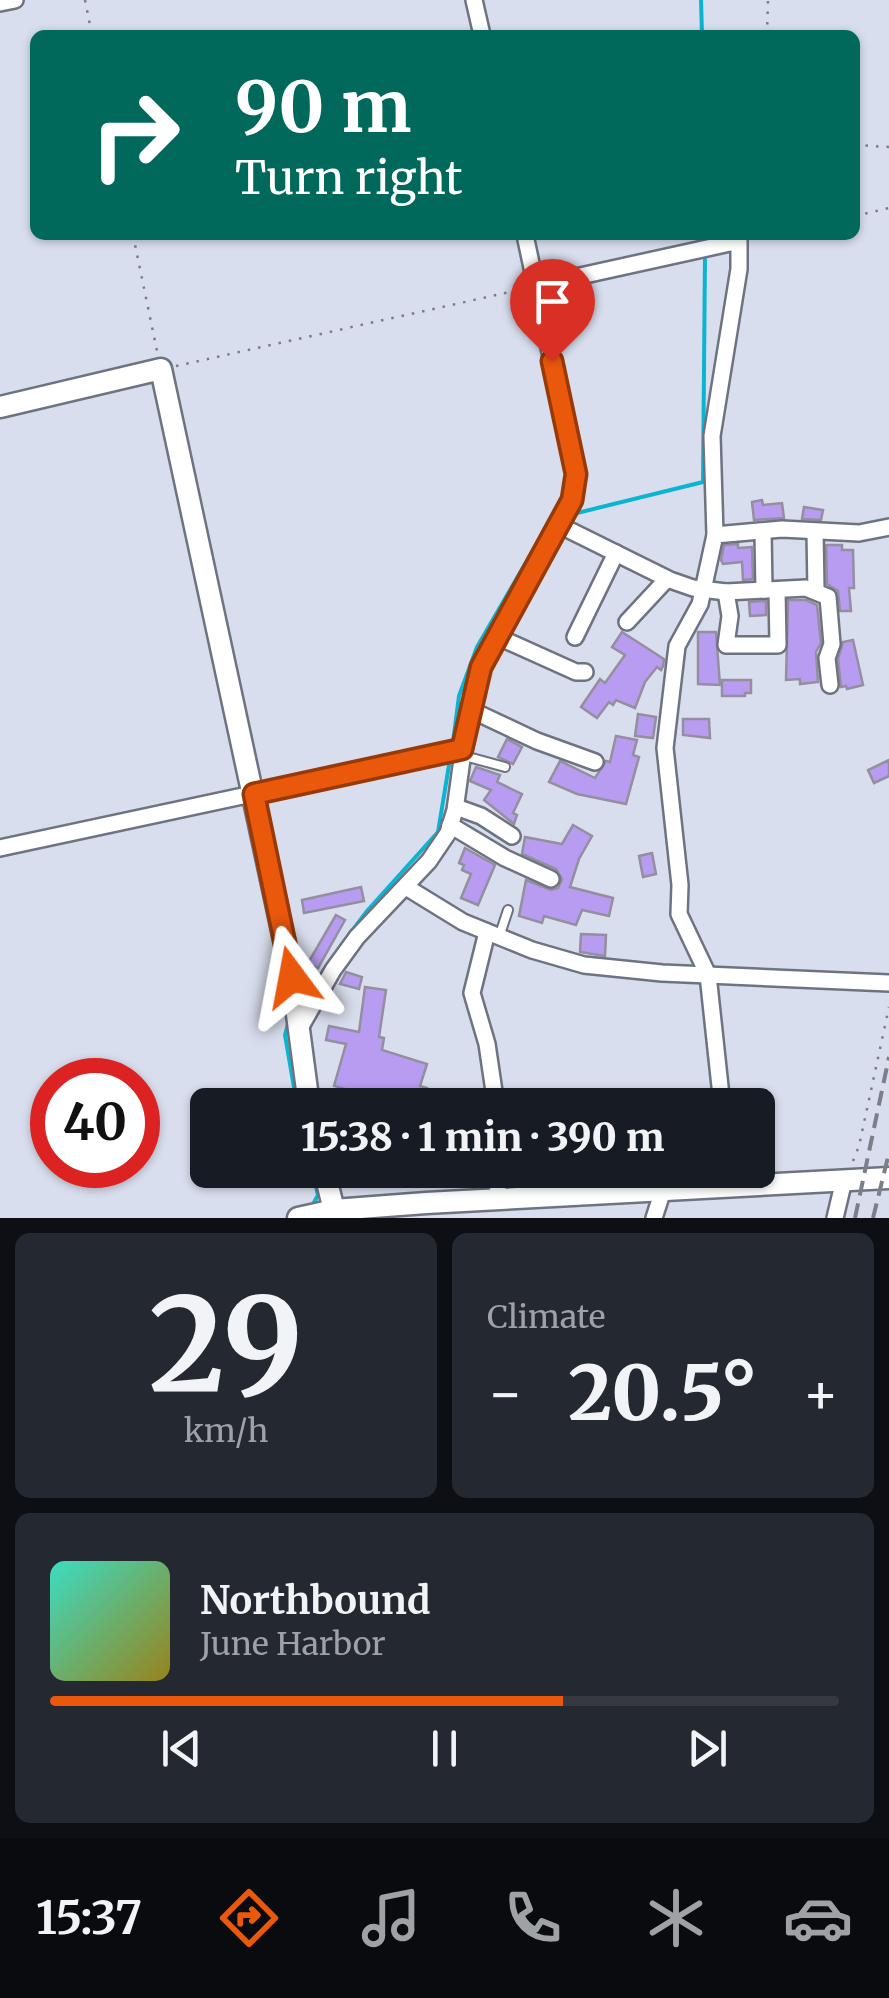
<!DOCTYPE html>
<html lang="en">
<head>
<meta charset="utf-8">
<style>
  body { margin:0; font-family:Merriweather,serif; background:#242831; color:#f1f3f6; height:100vh; display:flex; flex-direction:column; font-size:38px; white-space:nowrap }
  * { box-sizing:border-box; margin:0 }
  p { font-size:32px; color:#9ea1a6 }
  .icon { flex:none; width:55px; height:55px; fill:none; stroke:currentColor; stroke-width:2; stroke-linecap:round; stroke-linejoin:round }
  .map { position:relative; height:1218px; overflow:hidden }
  .panel { display:flex; flex-direction:column; gap:15px; padding:15px; background:#0d0f14; flex:1 }
  .panel>* { flex:none }
  .banner { position:absolute; left:30px; top:30px; width:830px; height:210px; border-radius:15px; box-shadow:0 2px 8px #0004; background:#00695c; color:#fff; overflow:hidden }
  .speed { position:absolute; left:30px; top:1058px; display:flex; gap:20px; font-size:50px; font-weight:700; text-align:center }
  .speed>* { display:grid; place-content:center; width:130px; height:130px; border-radius:50%; background:#171b24; box-shadow:0 2px 8px #0004; line-height:1 }
  .speed .limit { border:15px solid #d22; background:#fff; color:#111 }
  .pin { position:absolute; display:grid; place-items:center; width:85px; height:85px; color:#fff; margin:-102px -42px; border-radius:50% 50% 50% 0; rotate:-45deg; box-shadow:0 0 10px #0007 }
  .pin .icon { rotate:45deg }
  .me { position:absolute; width:110px; margin:-55px; rotate:347deg; stroke-linejoin:round; filter:drop-shadow(0 0 8px #0008) }
  .turn { display:flex; align-items:center; gap:35px; height:210px; padding:0 40px; font-size:45px }
  .turn .icon { width:130px; height:130px; stroke-width:2.5 }
  .turn b { display:block; font-size:70px; line-height:85px }
  .big { font-size:75px; font-weight:800; line-height:1.1 }
  .panel .card { flex:1; display:flex; flex-direction:column; justify-content:center; gap:15px; min-width:0; padding:0 35px; border-radius:15px; background:#242831 }
  .panel .dial { align-items:center; gap:0 }
  .dial b { font-size:130px; line-height:1 }
  .song { display:flex; align-items:center; gap:30px }
  .cover { width:120px; height:120px; border-radius:15px; background:linear-gradient(135deg,hsl(170 70% 55%),hsl(50 70% 35%)) }
  .played { height:10px; border-radius:5px; background:linear-gradient(90deg,#ea580c 65%,#363941 65%) }
  .keys { display:flex; justify-content:space-around; direction:ltr }
  .heat { display:flex; justify-content:space-between; align-items:center; font-size:55px; direction:ltr }
  .panel .tiles { flex:1; display:grid; gap:15px; grid-template-columns:1fr 1fr }
  .card:last-child { grid-column:span 2 }
  .trip { position:absolute; left:190px; top:1088px; width:585px; height:100px; border-radius:15px; background:#171b24; box-shadow:0 2px 8px #0004; font-weight:800; line-height:100px; text-align:center }
  .dock { display:flex; height:160px; justify-content:space-around; align-items:center; background:#090b0e; color:#9ea1a6 }
  .dock .icon { width:70px; height:70px }
  .dock .on { color:#ea580c }
  .dock b { font-size:45px; color:#f1f3f6 }
  .map>svg:first-child { display:block }
  .lines { fill:none; stroke-linecap:round; stroke-linejoin:round }
  .stream { stroke:#0bb4d0; stroke-width:4 }
  .building { fill:#b79cf2; stroke:#938f9e; stroke-width:2.5 }
  .service-casing { stroke:#6e7381; stroke-width:12 }
  .minor-casing { stroke:#6e7381; stroke-width:20 }
  .tertiary-casing { stroke:#6e7381; stroke-width:25 }
  .path { stroke:#7a7d87; stroke-width:2.5; stroke-dasharray:2.5 8; stroke-linecap:butt }
  .service { stroke:#fff; stroke-width:8 }
  .minor { stroke:#fff; stroke-width:15 }
  .tertiary { stroke:#fff; stroke-width:20 }
  .rail { stroke:#7c7f8a; stroke-width:4; stroke-dasharray:15 8; stroke-linecap:butt }
  .route-casing { stroke:#983908; stroke-width:25 }
  .route { stroke:#ea580c; stroke-width:18 }
</style>
</head>
<body>
<div class="map">
<svg width="889" height="1218" viewBox="0 0 889 1218">
  <rect width="100%" height="100%" fill="#d9deee"/>
  <g class="lines">
    <g class="stream">
      <path d="M701,0L702,35"/>
      <path d="M569,515L703,482L705,255"/>
      <path d="M453,742L459,696L477,647L550,521L555,519"/>
      <path d="M349,935L367,911L438,832L450,759"/>
      <path d="M310,991L326,967"/>
      <path d="M289,1020L285,1035L297,1105"/>
      <path d="M311,1208L318,1195L312,1170"/>
    </g>
  </g>
  <g class="building">
    <path d="M762,500L763,505L782,503L784,518L754,520L752,502Z"/>
    <path d="M804,507L823,510L821,520L802,519Z"/>
    <path d="M738,544V548L752,547L753,579L743,580L742,562L723,564L721,560L724,545Z"/>
    <path d="M826,545H842V550H853L854,588H849L851,611H840L838,591L827,584Z"/>
    <path d="M788,600H806L817,605L821,643L816,652L818,682L800,684V679L786,680Z"/>
    <path d="M766,601V615L750,616L749,602Z"/>
    <path d="M622,632L664,659L663,666L661,670L657,667L645,682L635,708L616,700L613,705L609,702L597,718L581,707L600,679L605,683L625,655L612,647Z"/>
    <path d="M698,632H716L720,685L698,684Z"/>
    <path d="M853,640L863,685L847,689L846,686L841,687L838,659L843,642Z"/>
    <path d="M722,680H751V693H745V696H722Z"/>
    <path d="M638,714L656,717L653,738L635,736Z"/>
    <path d="M683,719H709L710,738L683,735Z"/>
    <path d="M616,736L637,740L633,755L639,757L626,804L577,794L549,782L560,761L595,778L606,761L610,762Z"/>
    <path d="M507,739L522,747L513,764L498,757Z"/>
    <path d="M889,760V776L874,783L868,770Z"/>
    <path d="M476,767L500,775L497,782L522,794L513,813L517,815L514,824L484,800L491,790L470,781Z"/>
    <path d="M573,825L592,836L579,859L570,887L613,898L609,916L582,910L576,925L544,916L542,923L519,916L526,880L551,890L558,888L562,879L556,869L522,854L525,837L562,844Z"/>
    <path d="M465,848L495,865L478,905L461,898L471,874L462,870L464,865L459,863Z"/>
    <path d="M652,853L656,874L643,877L639,856Z"/>
    <path d="M361,887L364,901L304,913L302,900Z"/>
    <path d="M336,915L345,920L318,968L308,963Z"/>
    <path d="M581,934L606,935L605,956L580,952Z"/>
    <path d="M346,972L362,977L359,989L340,984Z"/>
    <path d="M365,987L386,990L379,1037L384,1038L382,1050L427,1064L420,1086L427,1088L423,1101L387,1091L383,1105H359L362,1097L355,1095L356,1092L334,1086L346,1044L326,1040L329,1026L359,1032Z"/>
  </g>
  <g class="lines">
    <defs>
      <g id="service">
        <path d="M461,755L505,767"/>
        <path d="M499,937L508,910"/>
      </g>
      <g id="minor">
        <path d="M474,0L482,35"/>
        <path d="M0,3L15,0"/>
        <path d="M535,286L739,241V269L712,436L715,535"/>
        <path d="M559,525L670,580L693,588L726,592L806,588L828,597L832,644L827,658L830,685"/>
        <path d="M763,532L764,590"/>
        <path d="M815,532L816,590"/>
        <path d="M726,592L730,616L726,645H778L777,591"/>
        <path d="M627,622L667,579"/>
        <path d="M496,636L576,672H585"/>
        <path d="M575,637L616,553"/>
        <path d="M469,709L537,741L595,762"/>
        <path d="M456,807L481,816L512,836"/>
        <path d="M450,825L505,858L551,879"/>
        <path d="M0,848L462,749"/>
        <path d="M406,887L463,922L532,950L584,965L662,973L889,983"/>
        <path d="M487,932L472,993L487,1044L496,1105"/>
        <path d="M300,1028L333,970L357,937L429,861L448,833L455,810L469,709L481,667L572,500L576,474L525,235"/>
        <path d="M722,1105L708,975L679,914L680,885L665,748L677,646L700,604L715,535L782,529L859,533L889,527"/>
        <path d="M497,1170L498,1198"/>
        <path d="M654,1218L664,1187"/>
        <path d="M835,1218L844,1180"/>
      </g>
      <g id="tertiary">
        <path d="M0,407L161,369L292,977L309,1105"/>
        <path d="M324,1170L334,1210"/>
        <path d="M298,1218L334,1210L426,1203L889,1178"/>
      </g>
    </defs>
    <use href="#service" class="service-casing"/>
    <use href="#minor" class="minor-casing"/>
    <use href="#tertiary" class="tertiary-casing"/>
    <g class="path">
      <path d="M85,0L92,35"/>
      <path d="M767,35L768,0"/>
      <path d="M855,145L889,147"/>
      <path d="M855,216L889,208"/>
      <path d="M133,235L157,351"/>
      <path d="M753,238L768,235"/>
      <path d="M176,366L519,290"/>
      <path d="M853,1161L859,1146L889,1007"/>
    </g>
    <use href="#service" class="service"/>
    <use href="#minor" class="minor"/>
    <use href="#tertiary" class="tertiary"/>
    <g class="rail">
      <path d="M855,1218L889,1057"/>
      <path d="M873,1218L889,1153"/>
    </g>
  </g>
  <g class="lines">
    <defs>
      <path id="route" d="M292,977L254,794L462,749L481,667L572,500L576,474L552,361"/>
    </defs>
    <use href="#route" class="route-casing"/>
    <use href="#route" class="route"/>
  </g>
</svg>
<div class="speed"><div class="limit">40</div></div>
<div class="pin" style="left:552px;top:361px;background:#d93025"><svg class="icon" aria-label="arrive" viewBox="0 0 24 24"><path d="M6 21V4h12l-3 4 3 4H6"/></svg></div>
<svg class="me" style="left:292px;top:977px" viewBox="-20 -20 40 40"><path d="M0-17L14 15 0 8-14 15z" fill="#ea580c" stroke="#fff" stroke-width="4"/></svg>
<div class="trip">15:38 · 1 min · 390 m</div>
<div class="banner">
<div class="turn"><svg class="icon" aria-label="right" viewBox="0 0 24 24"><path d="M7 20v-9h11M14 6l5 5-5 5"/></svg><div><b>90 m</b>Turn right</div></div>
</div>
</div>
<section class="panel">
<div class="tiles">
<div class="card dial"><b>29</b><p>km/h</p></div>
<div class="card"><p>Climate</p>
<div class="heat"><a>−</a><b class="big">20.5°</b><a>+</a></div>
</div>
<div class="card">
<div class="song"><i class="cover"></i><div><b>Northbound</b><p>June Harbor</p></div></div>
<div class="played"></div>
<div class="keys"><svg class="icon" aria-label="previous" viewBox="0 0 24 24"><path d="M18 5L8 12l10 7zM5 5v14"/></svg><svg class="icon" aria-label="pause" viewBox="0 0 24 24"><path d="M8 5v14M16 5v14"/></svg><svg class="icon" aria-label="next" viewBox="0 0 24 24"><path d="M6 5l10 7-10 7zM19 5v14"/></svg></div>
</div>
</div>
</section>
<nav class="dock">
<b>15:37</b>
<svg class="icon on" aria-label="directions" viewBox="0 0 24 24"><path d="M12 3l9 9-9 9-9-9zM9 14v-3h6M13 9l2 2-2 2"/></svg>
<svg class="icon" aria-label="music" viewBox="0 0 24 24"><path d="M9 18V5l10-2v13"/><circle cx="6" cy="18" r="3"/><circle cx="16" cy="16" r="3"/></svg>
<svg class="icon" aria-label="phone" viewBox="0 0 24 24"><path d="M5 4h4l2 5-3 2q2 4 5 5l2-3 5 2v4C11 20 4 13 5 4z"/></svg>
<svg class="icon" aria-label="climate" viewBox="0 0 24 24"><path d="M12 3v18M4 7l16 10M4 17L20 7"/></svg>
<svg class="icon" aria-label="car" viewBox="0 0 24 24"><path d="M5 17H2v-5l4-1 3-4h7l3 4 3 1v5h-3M9 17h6M6 11h13"/><circle cx="7" cy="17" r="2"/><circle cx="17" cy="17" r="2"/></svg>
</nav>
</body>
</html>
